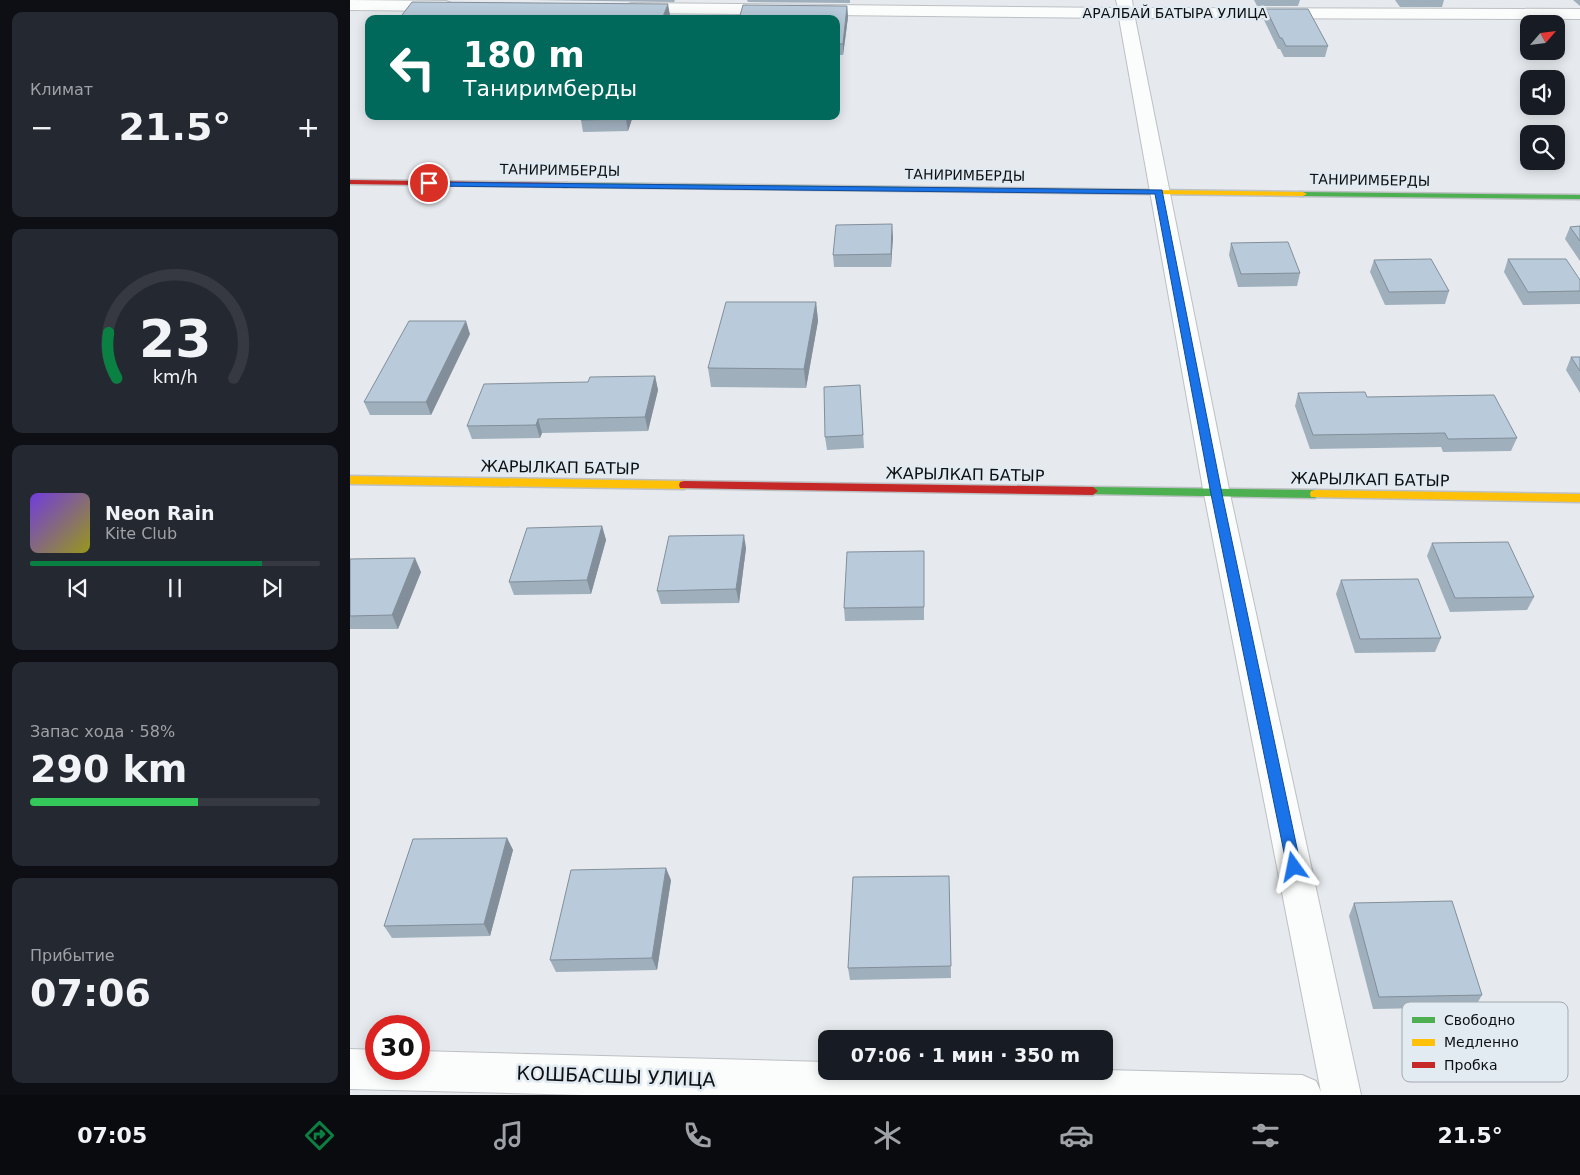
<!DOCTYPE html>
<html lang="ru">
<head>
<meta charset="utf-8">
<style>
  body { margin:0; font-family:"DejaVu Sans",sans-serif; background:#242831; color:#f1f3f6; height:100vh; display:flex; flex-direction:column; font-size:19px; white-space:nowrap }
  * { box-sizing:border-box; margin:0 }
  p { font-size:16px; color:#9ea1a6 }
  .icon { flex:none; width:28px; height:28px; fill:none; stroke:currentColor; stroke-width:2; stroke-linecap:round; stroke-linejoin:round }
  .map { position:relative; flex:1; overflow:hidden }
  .sheet { display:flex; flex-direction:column; gap:12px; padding:12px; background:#0d0f14; width:350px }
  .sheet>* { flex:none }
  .hud { position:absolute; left:15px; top:15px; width:475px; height:105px; border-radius:10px; box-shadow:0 2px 12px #0003; background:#00695c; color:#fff; overflow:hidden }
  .needle { width:32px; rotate:62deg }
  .tools { position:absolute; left:1170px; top:15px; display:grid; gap:10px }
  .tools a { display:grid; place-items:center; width:45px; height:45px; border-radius:10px; background:#171b24; box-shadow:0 2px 12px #0003; font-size:25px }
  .speed { position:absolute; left:15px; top:1015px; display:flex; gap:10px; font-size:25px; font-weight:700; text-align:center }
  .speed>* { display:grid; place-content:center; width:65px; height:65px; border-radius:50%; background:#171b24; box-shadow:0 2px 12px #0003; line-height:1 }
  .speed .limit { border:8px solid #d22; background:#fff; color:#111 }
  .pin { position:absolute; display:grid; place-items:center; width:42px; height:42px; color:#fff; margin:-21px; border:2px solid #fff; border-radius:50%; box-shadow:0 1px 5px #0007 }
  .me { position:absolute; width:55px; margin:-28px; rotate:348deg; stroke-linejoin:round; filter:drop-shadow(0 0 4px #0008) }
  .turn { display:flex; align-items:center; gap:18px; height:105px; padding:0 15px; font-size:22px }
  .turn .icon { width:65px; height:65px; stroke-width:2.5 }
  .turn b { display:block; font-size:35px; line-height:42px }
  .big { font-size:38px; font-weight:800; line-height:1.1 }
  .sheet .card { flex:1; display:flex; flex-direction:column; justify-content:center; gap:8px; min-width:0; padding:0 18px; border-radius:10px; background:#242831 }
  .sheet .dial { align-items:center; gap:0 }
  .dial svg { height:130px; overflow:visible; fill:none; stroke:#363941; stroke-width:7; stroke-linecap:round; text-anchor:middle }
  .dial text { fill:#f1f3f6; stroke:none }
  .song { display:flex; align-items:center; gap:15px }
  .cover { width:60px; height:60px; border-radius:8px; background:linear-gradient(135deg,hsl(260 70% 55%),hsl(60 70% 35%)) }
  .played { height:5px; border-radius:2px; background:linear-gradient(90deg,#0b8043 80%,#363941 80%) }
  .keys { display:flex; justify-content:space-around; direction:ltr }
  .heat { display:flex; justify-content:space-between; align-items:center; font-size:28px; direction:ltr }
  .charge { height:8px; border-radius:4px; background:linear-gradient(90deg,#34c759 58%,#363941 0) }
  .trip { position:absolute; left:468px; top:1030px; width:295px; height:50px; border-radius:10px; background:#171b24; box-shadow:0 2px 12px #0003; font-weight:800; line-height:50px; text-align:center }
  .tabs { display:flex; height:80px; justify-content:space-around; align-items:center; background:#090b0e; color:#9ea1a6 }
  .tabs .icon { width:35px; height:35px }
  .tabs .selected { color:#0b8043 }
  .tabs b { font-size:22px; color:#f1f3f6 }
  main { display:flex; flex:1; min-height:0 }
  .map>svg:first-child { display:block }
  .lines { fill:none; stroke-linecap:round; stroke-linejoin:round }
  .street-casing { stroke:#bdc0c3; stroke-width:2 }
  .fast-casing { stroke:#bdc0c3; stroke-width:3 }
  .slow-casing { stroke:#bdc0c3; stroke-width:3 }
  .jam-casing { stroke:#bdc0c3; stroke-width:3 }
  .street { fill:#fbfcfc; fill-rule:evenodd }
  .fast { fill:#4caf50; fill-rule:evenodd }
  .slow { fill:#ffc107; fill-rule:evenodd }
  .jam { fill:#c62828; fill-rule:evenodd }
  .wall { fill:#9fafbc }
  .shaded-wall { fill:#828e99 }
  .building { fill:#b9cbdb; stroke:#828e99 }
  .route { fill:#1a73e8; stroke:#114b97 }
  .labels { text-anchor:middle; stroke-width:5; stroke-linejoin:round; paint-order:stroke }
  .far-street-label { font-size:14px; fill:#0e1113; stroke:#e2eaf2 }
  .street-label { font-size:16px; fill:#0e1113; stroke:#e2eaf2 }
  .near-street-label { font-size:19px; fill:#0e1113; stroke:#e2eaf2 }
  .key { fill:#e2eaf2; stroke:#a2a9af; stroke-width:1 }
  .key-label { font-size:14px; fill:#0e1113 }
</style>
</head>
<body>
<main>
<section class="sheet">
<div class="card"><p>Климат</p>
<div class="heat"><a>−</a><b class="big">21.5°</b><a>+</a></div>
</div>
<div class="card dial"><svg viewBox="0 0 100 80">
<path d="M14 69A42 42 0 1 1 86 69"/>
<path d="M14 69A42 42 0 0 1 9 41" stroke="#0b8043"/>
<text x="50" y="56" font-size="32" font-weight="700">23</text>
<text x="50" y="72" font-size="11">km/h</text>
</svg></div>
<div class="card">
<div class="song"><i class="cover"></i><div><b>Neon Rain</b><p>Kite Club</p></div></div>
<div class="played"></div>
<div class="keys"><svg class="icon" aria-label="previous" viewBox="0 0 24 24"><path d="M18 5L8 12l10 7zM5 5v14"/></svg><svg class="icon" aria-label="pause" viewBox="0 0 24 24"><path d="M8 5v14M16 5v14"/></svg><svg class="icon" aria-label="next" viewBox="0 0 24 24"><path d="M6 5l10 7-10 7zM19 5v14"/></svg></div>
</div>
<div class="card"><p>Запас хода · 58%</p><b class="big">290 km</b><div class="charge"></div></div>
<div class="card"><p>Прибытие</p><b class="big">07:06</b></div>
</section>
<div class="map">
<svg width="1230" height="1095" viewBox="0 0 1230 1095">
  <rect width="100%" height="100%" fill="#e6eaee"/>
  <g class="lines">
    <defs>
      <g id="street">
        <path d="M0,0L96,1L101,3L104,6L101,9L96,11L0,10Z"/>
        <path d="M766,0H782L783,8L1230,9V19L785,18L880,494L1011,1095H233L0,1089V1049L26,1050V1069H69V1051L476,1062V1071L754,1070L952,1075L966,1081L971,1092L854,494L769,18L281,13L276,11L273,8L276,5L281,3L768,8Z"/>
      </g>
      <g id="fast">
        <path d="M214,183L643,188L647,190L643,192L217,187H214Z"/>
        <path d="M950,192L1230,195V199L953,196H950Z"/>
        <path d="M743,487L965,490L970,494L965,498L739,494L738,491Z"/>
      </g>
      <g id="slow">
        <path d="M640,188L953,192L957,194L953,196L643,192L639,190Z"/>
        <path d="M0,476L334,481L339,485L334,489L0,484Z"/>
        <path d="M965,490L1230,494V502L961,497L960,494L961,491Z"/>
      </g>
      <g id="jam">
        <path d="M0,180L217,183L221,185L217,187L0,184Z"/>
        <path d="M334,481L743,487L748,491L743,495L330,488L329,485L330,482Z"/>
      </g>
    </defs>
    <use href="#street" class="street-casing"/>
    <use href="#fast" class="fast-casing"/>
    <use href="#slow" class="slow-casing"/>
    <use href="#jam" class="jam-casing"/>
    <use href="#street" class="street"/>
    <use href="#fast" class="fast"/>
    <use href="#slow" class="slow"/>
    <use href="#jam" class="jam"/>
  </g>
  <g class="wall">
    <path d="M180,0H325L324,2Z"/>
    <path d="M397,0H500V3L398,2Z"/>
    <path d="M904,0H950L948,6H907Z"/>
    <path d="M1045,0H1094L1092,7H1050Z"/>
    <path d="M1223,0H1230V6Z"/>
    <path d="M497,6L498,17L493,55H486V19Z"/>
    <path d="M916,9L978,46L975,57H934L930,49H928L914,20Z"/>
    <path d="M232,116H283L278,131L233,132L231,120Z"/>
    <path d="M1230,226V261L1215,239L1220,227Z"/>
    <path d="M543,237L541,267H484L483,255Z"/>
    <path d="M881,243L950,273L947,286L888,287L879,255Z"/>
    <path d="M1158,259L1230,291V304L1173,305L1154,272Z"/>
    <path d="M1024,260L1099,291L1095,304L1035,305L1020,272Z"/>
    <path d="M466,302L468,321L456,388L361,387L358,368Z"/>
    <path d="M120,334L81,415H20L14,402Z"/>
    <path d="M1221,357H1230V393L1216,370Z"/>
    <path d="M305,376L308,390L298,431L192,433L190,438L122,439L117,426L238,382Z"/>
    <path d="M510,385L514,448L477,450L475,437Z"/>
    <path d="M948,393L1017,397L1167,438L1161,451L1093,452L1091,447L960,449L945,406Z"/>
    <path d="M252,526L256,540L241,594L164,595L159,582Z"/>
    <path d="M1082,543L1184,597L1177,610L1100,612L1077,556Z"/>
    <path d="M396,548L389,603L311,604L307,591Z"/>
    <path d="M574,551V620L495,621L494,608Z"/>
    <path d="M0,559L71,572L48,629H0Z"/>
    <path d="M991,580L1091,638L1085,652L1005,653L986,594Z"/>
    <path d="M157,838L163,850L140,936L42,938L34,926Z"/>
    <path d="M599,876L601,978L500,980L498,968Z"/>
    <path d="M321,880L307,970L206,972L200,960Z"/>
    <path d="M1004,903L1132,995L1125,1007L1023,1009L999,916Z"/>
  </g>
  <g class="shaded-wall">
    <path d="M318,4L320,15L318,19H312Z"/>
    <path d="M497,6L498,17L493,55V44Z"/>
    <path d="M277,116H283L278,131L276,119Z"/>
    <path d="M542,224L543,237L541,267V254Z"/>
    <path d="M466,302L468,321L456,388L454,369Z"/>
    <path d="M116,321L120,334L81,415L76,402Z"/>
    <path d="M305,376L308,390L298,431L295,417Z"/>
    <path d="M188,419L192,433L190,438L186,425Z"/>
    <path d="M252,526L256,540L241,594L237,580Z"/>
    <path d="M394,535L396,548L389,603L386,589Z"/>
    <path d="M65,558L71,572L48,629L42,615Z"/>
    <path d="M157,838L163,850L140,936L134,924Z"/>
    <path d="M316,868L321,880L307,970L302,958Z"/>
  </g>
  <g class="building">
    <path d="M62,2L318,4L312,19H49Z"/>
    <path d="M393,5L497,6L493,44H486V19H389Z"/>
    <path d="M916,9H958L978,46H936L932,38H930Z"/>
    <path d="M232,116H277L276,119L231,120Z"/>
    <path d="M542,224L541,254L483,255L486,225Z"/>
    <path d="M1230,226V241L1220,227Z"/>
    <path d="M938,242L950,273L891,274L881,243Z"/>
    <path d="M1081,259L1099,291L1039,292L1024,260Z"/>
    <path d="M1158,259H1216L1230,280V291L1178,292Z"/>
    <path d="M376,302H466L454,369L358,368Z"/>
    <path d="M59,321H116L76,402H14Z"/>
    <path d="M1221,357H1230V371Z"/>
    <path d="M305,376L295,417L188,419L186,425L117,426L134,384L238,382L240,377Z"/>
    <path d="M510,385L513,435L475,437L474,387Z"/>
    <path d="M1015,392L1017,397L1144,395L1167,438L1098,439L1095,433L963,435L948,393Z"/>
    <path d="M252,526L237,580L159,582L177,528Z"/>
    <path d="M394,535L386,589L307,591L319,536Z"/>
    <path d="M1158,542L1184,597L1105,598L1082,543Z"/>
    <path d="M574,551V607L494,608L497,552Z"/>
    <path d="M65,558L42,615L0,616V559Z"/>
    <path d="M1068,579L1091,638L1010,639L991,580Z"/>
    <path d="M157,838L134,924L34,926L63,839Z"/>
    <path d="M316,868L302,958L200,960L221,870Z"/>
    <path d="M599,876L601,966L498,968L503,877Z"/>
    <path d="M1102,901L1132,995L1029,997L1004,903Z"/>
  </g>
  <path class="route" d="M76,182L812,190L872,494L951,867L949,872L944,873L939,872L937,867L861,494L805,194L79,186L75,183Z"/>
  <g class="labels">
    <g class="far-street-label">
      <text x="825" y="18">АРАЛБАЙ БАТЫРА УЛИЦА</text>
      <text transform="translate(210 170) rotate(1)" y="5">ТАНИРИМБЕРДЫ</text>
      <text transform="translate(615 175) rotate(1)" y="5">ТАНИРИМБЕРДЫ</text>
      <text transform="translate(1020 180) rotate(1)" y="5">ТАНИРИМБЕРДЫ</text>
    </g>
    <g class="street-label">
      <text transform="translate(210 467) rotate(1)" y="6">ЖАРЫЛКАП БАТЫР</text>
      <text transform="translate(615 474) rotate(1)" y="6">ЖАРЫЛКАП БАТЫР</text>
      <text transform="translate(1020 479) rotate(1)" y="6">ЖАРЫЛКАП БАТЫР</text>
    </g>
    <g class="near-street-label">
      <text transform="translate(266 1076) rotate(2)" y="7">КОШБАСШЫ УЛИЦА</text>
    </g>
  </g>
  <rect x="1052" y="1002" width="166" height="80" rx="8" class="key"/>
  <rect x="1062" y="1017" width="23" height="6" fill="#4caf50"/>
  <rect x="1062" y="1039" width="23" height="7" fill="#ffc107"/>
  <rect x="1062" y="1062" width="23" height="6" fill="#c62828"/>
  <g class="key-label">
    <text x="1094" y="1025">Свободно</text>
    <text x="1094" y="1047">Медленно</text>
    <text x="1094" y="1070">Пробка</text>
  </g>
</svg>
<div class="tools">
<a><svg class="needle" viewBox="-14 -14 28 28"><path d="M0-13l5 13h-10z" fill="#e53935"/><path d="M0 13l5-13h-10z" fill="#9ea1a6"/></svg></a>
<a><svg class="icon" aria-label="sound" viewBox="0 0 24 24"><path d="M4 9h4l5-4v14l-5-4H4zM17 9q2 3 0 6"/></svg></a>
<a><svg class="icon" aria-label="search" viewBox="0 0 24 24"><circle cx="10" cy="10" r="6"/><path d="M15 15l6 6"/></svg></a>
</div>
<div class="speed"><div class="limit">30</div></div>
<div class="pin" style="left:79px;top:183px;background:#d93025"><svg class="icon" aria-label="arrive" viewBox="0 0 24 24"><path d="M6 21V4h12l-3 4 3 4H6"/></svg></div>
<svg class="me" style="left:944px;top:867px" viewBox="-20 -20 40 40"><path d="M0-17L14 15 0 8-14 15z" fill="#1a73e8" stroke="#fff" stroke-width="4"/></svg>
<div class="trip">07:06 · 1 мин · 350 m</div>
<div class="hud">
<div class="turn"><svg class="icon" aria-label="left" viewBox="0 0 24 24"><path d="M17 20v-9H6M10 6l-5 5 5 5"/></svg><div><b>180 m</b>Таниримберды</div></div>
</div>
</div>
</main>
<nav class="tabs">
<b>07:05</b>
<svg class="icon selected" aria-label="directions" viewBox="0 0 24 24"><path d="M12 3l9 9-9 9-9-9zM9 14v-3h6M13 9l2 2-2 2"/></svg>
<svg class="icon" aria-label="music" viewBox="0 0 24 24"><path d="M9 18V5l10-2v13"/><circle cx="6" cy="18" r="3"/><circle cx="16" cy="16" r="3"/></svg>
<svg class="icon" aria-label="phone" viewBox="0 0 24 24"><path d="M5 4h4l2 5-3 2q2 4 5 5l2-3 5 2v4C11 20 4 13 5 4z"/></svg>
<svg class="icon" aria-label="climate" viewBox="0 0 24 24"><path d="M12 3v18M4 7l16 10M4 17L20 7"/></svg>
<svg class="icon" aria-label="car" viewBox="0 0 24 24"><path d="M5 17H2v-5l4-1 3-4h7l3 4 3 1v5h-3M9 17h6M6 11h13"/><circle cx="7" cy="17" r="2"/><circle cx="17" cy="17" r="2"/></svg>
<svg class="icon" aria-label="filters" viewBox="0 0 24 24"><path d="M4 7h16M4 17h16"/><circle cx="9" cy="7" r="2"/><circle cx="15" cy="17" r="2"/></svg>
<b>21.5°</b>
</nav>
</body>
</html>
